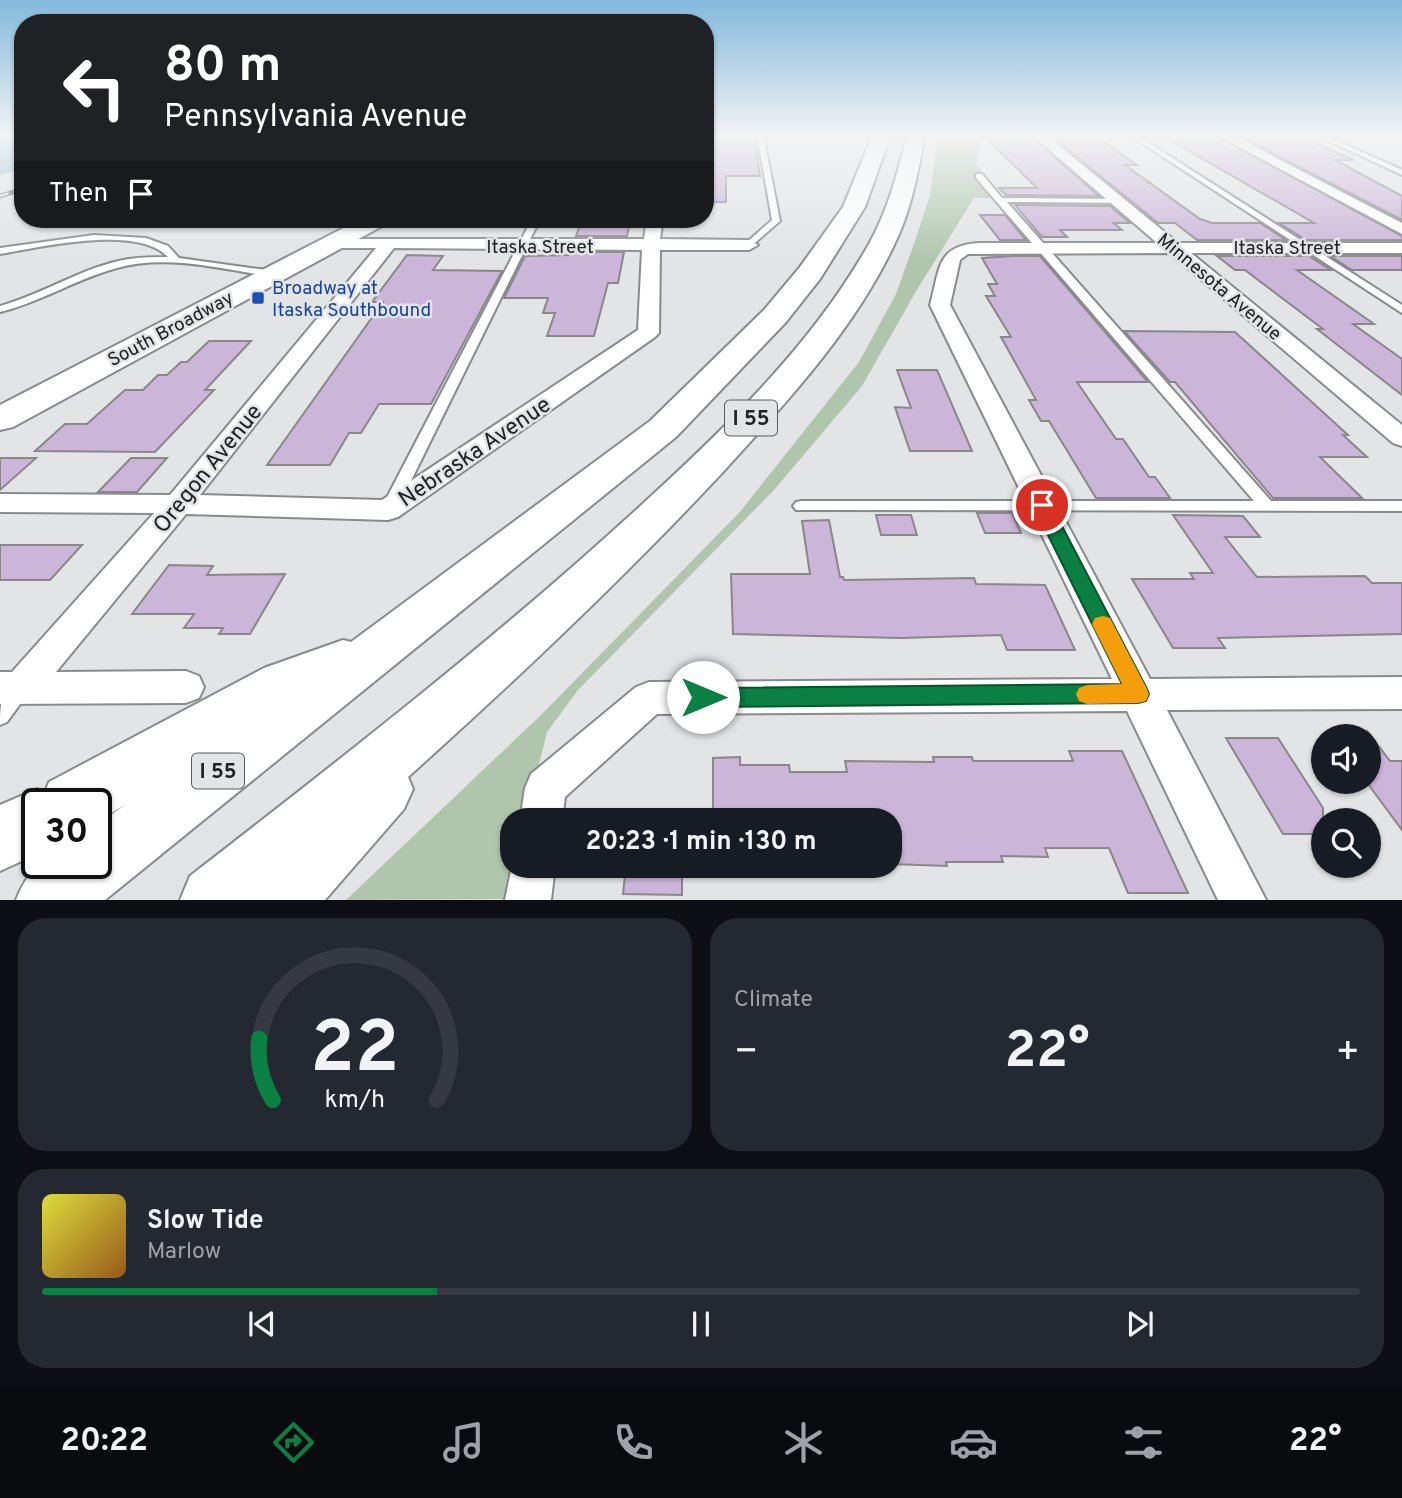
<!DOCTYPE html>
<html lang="en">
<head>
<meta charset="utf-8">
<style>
  body { margin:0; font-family:Overpass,sans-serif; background:#242831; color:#f1f3f6; height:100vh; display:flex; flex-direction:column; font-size:26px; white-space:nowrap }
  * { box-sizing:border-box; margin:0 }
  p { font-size:23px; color:#9ea1a6 }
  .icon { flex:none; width:38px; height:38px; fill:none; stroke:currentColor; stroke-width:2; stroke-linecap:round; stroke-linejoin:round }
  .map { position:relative; height:900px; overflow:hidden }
  .details { display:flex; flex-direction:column; gap:18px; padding:18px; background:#0d0f14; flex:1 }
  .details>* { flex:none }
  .guide { position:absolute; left:14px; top:14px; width:700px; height:214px; border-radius:28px; box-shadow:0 2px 5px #0004; background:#202124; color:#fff; overflow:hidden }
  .fabs { position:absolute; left:1311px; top:724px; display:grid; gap:14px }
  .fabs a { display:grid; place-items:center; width:70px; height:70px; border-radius:50%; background:#171b24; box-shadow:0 2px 5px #0004; font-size:35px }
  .speed { position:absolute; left:21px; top:788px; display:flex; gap:14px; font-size:35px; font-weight:700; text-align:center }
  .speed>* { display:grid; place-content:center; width:91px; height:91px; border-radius:50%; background:#171b24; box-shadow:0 2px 5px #0004; line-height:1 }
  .speed .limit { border:4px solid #111; border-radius:10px; background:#fff; color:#111 }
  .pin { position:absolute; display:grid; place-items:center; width:60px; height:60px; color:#fff; margin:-30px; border:4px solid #fff; border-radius:50%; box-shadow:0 2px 7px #0007 }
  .me { position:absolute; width:77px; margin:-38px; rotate:90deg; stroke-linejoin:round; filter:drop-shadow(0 0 5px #0008) }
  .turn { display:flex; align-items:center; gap:24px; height:147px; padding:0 35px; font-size:32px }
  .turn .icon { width:91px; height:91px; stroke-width:2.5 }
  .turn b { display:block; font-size:49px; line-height:60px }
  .then { display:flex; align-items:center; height:66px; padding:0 35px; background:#0003; gap:14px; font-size:26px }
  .big { font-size:52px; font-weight:700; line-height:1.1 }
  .details .tile { flex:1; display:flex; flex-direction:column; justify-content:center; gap:10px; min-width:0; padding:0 24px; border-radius:28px; background:#242831 }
  .details .dial { align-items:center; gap:0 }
  .dial svg { height:182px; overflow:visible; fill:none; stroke:#363941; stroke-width:7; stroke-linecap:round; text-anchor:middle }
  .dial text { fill:#f1f3f6; stroke:none }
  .song { display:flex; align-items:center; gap:21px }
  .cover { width:84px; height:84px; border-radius:10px; background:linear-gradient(135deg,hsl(60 70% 55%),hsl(30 70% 35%)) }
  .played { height:7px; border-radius:4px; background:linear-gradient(90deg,#0b8043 30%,#363941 30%) }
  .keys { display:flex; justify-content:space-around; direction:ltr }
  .heat { display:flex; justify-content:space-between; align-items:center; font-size:38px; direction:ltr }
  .details .tiles { flex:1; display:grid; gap:18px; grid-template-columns:1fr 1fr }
  .tile:last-child { grid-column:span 2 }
  .trip { position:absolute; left:500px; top:808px; width:402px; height:70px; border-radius:28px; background:#171b24; box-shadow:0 2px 5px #0004; font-weight:700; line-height:70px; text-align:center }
  .tab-bar { display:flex; height:112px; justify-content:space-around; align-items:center; background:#090b0e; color:#9ea1a6 }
  .tab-bar .icon { width:49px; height:49px }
  .tab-bar .on { color:#0b8043 }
  .tab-bar b { font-size:32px; color:#f1f3f6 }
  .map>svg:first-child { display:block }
  .green { fill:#afc6ad }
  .water { fill:#8cc0ca }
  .building { fill:#cbb5d9; stroke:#89878a; stroke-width:2 }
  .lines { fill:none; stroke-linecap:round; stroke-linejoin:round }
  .service-casing { stroke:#898a8d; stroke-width:4 }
  .minor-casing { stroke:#898a8d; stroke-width:4 }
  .primary-casing { stroke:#898a8d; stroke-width:4 }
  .motorway-casing { stroke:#898a8d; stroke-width:4 }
  .service { fill:#fff; fill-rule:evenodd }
  .minor { fill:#fff; fill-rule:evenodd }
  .primary { fill:#fff; fill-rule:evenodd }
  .motorway { fill:#fff; fill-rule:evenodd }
  .rail-casing { stroke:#6d6e70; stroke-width:4.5 }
  .rail { stroke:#e2e4e6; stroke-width:2.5; stroke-dasharray:9; stroke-linecap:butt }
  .route { fill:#0b8043; stroke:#07532c; stroke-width:2 }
  .slow { fill:#f59e0b }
  .transit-dot { fill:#1a4fb4; stroke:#e2e4e6; stroke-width:2.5 }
  .labels { text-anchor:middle; stroke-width:5; stroke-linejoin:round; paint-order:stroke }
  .far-street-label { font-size:19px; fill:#212223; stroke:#e2e4e6 }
  .far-transit-label { font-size:19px; fill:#164399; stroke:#e2e4e6; text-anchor:start }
  .shield { fill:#e2e4e6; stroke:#5b5c5e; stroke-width:2 }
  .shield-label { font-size:21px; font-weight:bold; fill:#212223 }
  .street-label { font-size:23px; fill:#212223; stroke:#e2e4e6 }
</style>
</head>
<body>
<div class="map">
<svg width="1402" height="900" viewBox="0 0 1402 900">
  <rect width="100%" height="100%" fill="#e2e4e6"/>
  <path class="green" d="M938,134H978L980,143L976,165L984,174L974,175L994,198H974L918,288L862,386L774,490L578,690L547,732L525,821H513V866L509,899L346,900L541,715L739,513L859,362L896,294L915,241L930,195Z"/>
  <path class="water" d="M0,134H23V169L0,175Z"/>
  <g class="building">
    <path d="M997,134H1028L1099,196L1006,195L999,188H1037L987,139H1002Z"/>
    <path d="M1049,134H1084L1091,139H1100L1137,165H1125L1200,219L1212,223H1260L1286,240H1197L1175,223H1158Z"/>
    <path d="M1166,134H1213L1402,236V240H1306L1279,223H1314L1163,136H1168Z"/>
    <path d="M1236,134H1295L1354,160H1335L1402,196V220Z"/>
    <path d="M705,135H754L760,176H726V202H705Z"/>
    <path d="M1015,205L1110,206L1130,223H1114L1122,230H1060L1067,237H1042Z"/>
    <path d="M980,215H1005L1026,240H1000Z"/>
    <path d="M589,219H631L627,236H576L580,225H587Z"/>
    <path d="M570,252H624L618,283H608L594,336H547L555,313H543L548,298H504L525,256L569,255Z"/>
    <path d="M407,255L443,256L433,270L502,271L431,404H379L361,433H349L330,465H267L383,302H372Z"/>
    <path d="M1013,256H1040L1148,382H1077L1116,439H1123L1149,477H1155L1170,498H1096L1049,421H1041L1029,400H1036L1001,337H1011L986,296H995L988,284H997L982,258Z"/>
    <path d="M1217,256H1309L1331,270H1297L1374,324H1353L1402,359V395L1317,329H1323L1245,270H1235Z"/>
    <path d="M1330,256H1402V270H1352Z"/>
    <path d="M1124,331L1235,332L1348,435H1343L1367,457H1320L1362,498H1273L1175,382H1170Z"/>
    <path d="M209,341H251L205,390H214L155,452L35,451L65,424H87L125,390H143L158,375H167L181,362H187Z"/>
    <path d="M897,370H937L972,451H910L895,407L911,408Z"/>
    <path d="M0,458H36L0,490Z"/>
    <path d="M131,458H167L137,492H98Z"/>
    <path d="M977,513H1012L1021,533H985Z"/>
    <path d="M876,515H911L917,535H881Z"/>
    <path d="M1173,515L1243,516L1260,537H1225L1257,577L1365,576L1372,583H1402V634L1218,638L1225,648H1173L1132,579H1194L1190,573H1213Z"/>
    <path d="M829,520L840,577H843L844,580L974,578L976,584L1045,585L1075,650H1007L1001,635L901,638L733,634L731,574H810L802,521Z"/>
    <path d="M0,545H82L50,580H0Z"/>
    <path d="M169,565L213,566L207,575L285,574L250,634H219L223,628H184L194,614H132Z"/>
    <path d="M1368,732L1390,761H1402V830L1368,784Z"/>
    <path d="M1226,738H1278L1323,808V834H1283Z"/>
    <path d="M1069,751H1122L1188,893H1128L1109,848H1045L1048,857L1001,856L1003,862H946L947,866L891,864V821L713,820V758L740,757V765H789L790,772H847L845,761L934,762L933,757H972L973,761H1073Z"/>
    <path d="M626,866H682V895L623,894Z"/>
  </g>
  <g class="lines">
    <defs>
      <g id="service">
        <path d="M757,134H763L780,221L749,248L746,247V243L772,220Z"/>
        <path d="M1128,134H1135L1402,305V313Z"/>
        <path d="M1314,134H1322L1402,170V175Z"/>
        <path d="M976,174H982L1002,198L1123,199V203H1120L1007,202L1271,501H1402V511L796,510L793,506L796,502L801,501H1254L976,178Z"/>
        <path d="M532,219H540L399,505L396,509H386L383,505Z"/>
        <path d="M94,235L146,238L168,246L179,258L273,271L278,274L273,277C223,269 166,254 117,268C76,279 41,302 0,312V306C44,294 84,266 129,259C142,257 155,257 168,257C137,224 40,247 0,254V248Z"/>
        <path d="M21,681L28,683L31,689L7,722L0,725C0,706 0,688 21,681Z"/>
      </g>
      <g id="minor">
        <path d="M1031,134H1045L1178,243H1402V253H1191L1402,425V446L1393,443L1170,253L968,254L960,260L950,305L1150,679L1402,677V709L1167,710L1266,900H1218L1127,711L657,714L565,797L562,821H520L525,788L531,774L636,687L649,682L1112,679L930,305C940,269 936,245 980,243H1157Z"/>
        <path d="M1215,134H1230L1402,223V234Z"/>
        <path d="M647,219H663L660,239L749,240L758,245L749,250H660L659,333L655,337L398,517L388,520L186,514L56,672L186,671L199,676L204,687L199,698L186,703L0,704V672H12L154,513L0,512V494L170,495L376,248H332L326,247L323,243L326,239H644ZM394,248L642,250L638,330L382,500L200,495Z"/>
        <path d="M513,861V866H555L551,900H505Z"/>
      </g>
      <path id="primary" d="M361,219H390L386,224L13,427L0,430V405Z"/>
      <g id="motorway">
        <path d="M873,134H891L865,207L820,279L786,322L676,437L105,900H16C35,853 52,863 96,863V825L125,805L96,822V803H37V854L0,871V805L37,789L45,792L49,782L264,668L343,640L351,642L650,421L764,310L800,267L843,207Z"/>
        <path d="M907,134H925C919,167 913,201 900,232C860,324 788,401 721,474C622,580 516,680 408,777L413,789L404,809L325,900H180L190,876C342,758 494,640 636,510C722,431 811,347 869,244C888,210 898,172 907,134Z"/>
      </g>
    </defs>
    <use href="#service" class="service-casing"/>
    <use href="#minor" class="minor-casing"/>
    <use href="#primary" class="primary-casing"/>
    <use href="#motorway" class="motorway-casing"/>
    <use href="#service" class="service"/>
    <use href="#minor" class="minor"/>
    <use href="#primary" class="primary"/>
    <use href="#motorway" class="motorway"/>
    <defs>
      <path id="rail" d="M0,196L23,189"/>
    </defs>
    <use href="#rail" class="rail-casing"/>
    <use href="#rail" class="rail"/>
  </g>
  <linearGradient id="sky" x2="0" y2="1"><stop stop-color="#83b9dc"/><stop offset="0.52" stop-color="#f2f3f4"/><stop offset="1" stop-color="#f2f3f4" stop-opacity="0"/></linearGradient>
  <rect width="1402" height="260" fill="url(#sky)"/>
  <path class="route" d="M1042,499L1051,505L1146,687L1149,694L1146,701L1138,703L703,707L695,704L692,697L695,691L703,688L1122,684L1033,505Z"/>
  <path class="slow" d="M1103,616L1110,618L1146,687L1149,694L1146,701L1138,703L1087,704L1079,701L1076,694L1079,688L1087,685L1122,684L1092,624L1095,618Z"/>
  <rect class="transit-dot" x="251" y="291" width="14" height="14" rx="3.5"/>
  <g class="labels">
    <g class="far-street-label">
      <text x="540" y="253">Itaska Street</text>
      <text x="1287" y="254">Itaska Street</text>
      <text transform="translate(1220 286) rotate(40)" y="7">Minnesota Avenue</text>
      <text transform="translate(170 328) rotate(-28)" y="7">South Broadway</text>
    </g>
    <g class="far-transit-label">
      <text x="272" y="294">Broadway at<tspan x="272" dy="22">Itaska Southbound</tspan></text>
    </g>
    <g class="shield">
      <rect x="725" y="400.5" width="52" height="35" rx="5"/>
      <rect x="192" y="753.5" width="52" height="35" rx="5"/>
    </g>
    <g class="shield-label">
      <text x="751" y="425">I 55</text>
      <text x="218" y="778">I 55</text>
    </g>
    <g class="street-label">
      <text transform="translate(474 451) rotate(-34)" y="8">Nebraska Avenue</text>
      <text transform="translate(207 468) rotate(-51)" y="8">Oregon Avenue</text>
    </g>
  </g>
</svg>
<div class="fabs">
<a><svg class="icon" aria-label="sound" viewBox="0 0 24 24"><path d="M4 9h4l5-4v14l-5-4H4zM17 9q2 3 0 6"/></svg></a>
<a><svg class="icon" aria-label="search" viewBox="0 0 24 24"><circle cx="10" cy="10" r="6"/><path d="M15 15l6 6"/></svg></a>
</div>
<div class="speed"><div class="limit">30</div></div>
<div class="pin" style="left:1042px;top:505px;background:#d93025"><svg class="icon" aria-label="arrive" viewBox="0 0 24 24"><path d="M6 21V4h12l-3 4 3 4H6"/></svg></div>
<svg class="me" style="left:703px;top:697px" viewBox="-20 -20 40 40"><circle r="19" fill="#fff"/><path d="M0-13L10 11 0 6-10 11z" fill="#0b8043"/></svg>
<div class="trip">20:23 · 1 min · 130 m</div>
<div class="guide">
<div class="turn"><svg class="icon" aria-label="left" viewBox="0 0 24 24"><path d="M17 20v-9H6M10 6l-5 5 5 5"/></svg><div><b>80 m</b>Pennsylvania Avenue</div></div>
<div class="then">Then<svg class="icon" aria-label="arrive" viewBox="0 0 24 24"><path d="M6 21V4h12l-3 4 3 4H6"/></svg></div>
</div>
</div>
<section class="details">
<div class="tiles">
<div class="tile dial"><svg viewBox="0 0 100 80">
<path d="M14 69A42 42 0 1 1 86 69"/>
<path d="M14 69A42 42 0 0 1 8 42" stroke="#0b8043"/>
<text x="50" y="56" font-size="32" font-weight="700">22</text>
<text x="50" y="72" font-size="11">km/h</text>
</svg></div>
<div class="tile"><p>Climate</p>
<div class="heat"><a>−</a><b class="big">22°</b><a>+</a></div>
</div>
<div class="tile">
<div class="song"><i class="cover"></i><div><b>Slow Tide</b><p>Marlow</p></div></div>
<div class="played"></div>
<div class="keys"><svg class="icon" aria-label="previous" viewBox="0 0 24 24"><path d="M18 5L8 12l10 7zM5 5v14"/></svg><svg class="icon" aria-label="pause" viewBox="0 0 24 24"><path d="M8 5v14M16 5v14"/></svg><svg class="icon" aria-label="next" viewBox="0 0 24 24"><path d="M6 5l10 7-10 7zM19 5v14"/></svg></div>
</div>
</div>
</section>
<nav class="tab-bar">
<b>20:22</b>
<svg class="icon on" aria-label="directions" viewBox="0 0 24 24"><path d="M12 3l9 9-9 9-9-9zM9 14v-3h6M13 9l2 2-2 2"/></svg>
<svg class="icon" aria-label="music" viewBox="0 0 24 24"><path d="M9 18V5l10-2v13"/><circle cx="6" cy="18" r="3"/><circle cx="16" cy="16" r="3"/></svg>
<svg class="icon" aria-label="phone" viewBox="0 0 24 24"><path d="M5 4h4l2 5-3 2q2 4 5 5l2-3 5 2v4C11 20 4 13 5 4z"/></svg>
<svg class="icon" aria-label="climate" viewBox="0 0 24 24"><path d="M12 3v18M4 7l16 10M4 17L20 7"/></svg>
<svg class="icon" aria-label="car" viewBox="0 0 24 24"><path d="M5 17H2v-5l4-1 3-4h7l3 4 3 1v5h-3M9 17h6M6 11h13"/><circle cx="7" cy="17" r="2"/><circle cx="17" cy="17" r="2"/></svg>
<svg class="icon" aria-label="filters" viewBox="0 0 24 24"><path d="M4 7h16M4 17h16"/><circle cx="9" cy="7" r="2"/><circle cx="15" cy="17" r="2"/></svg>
<b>22°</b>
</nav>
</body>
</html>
